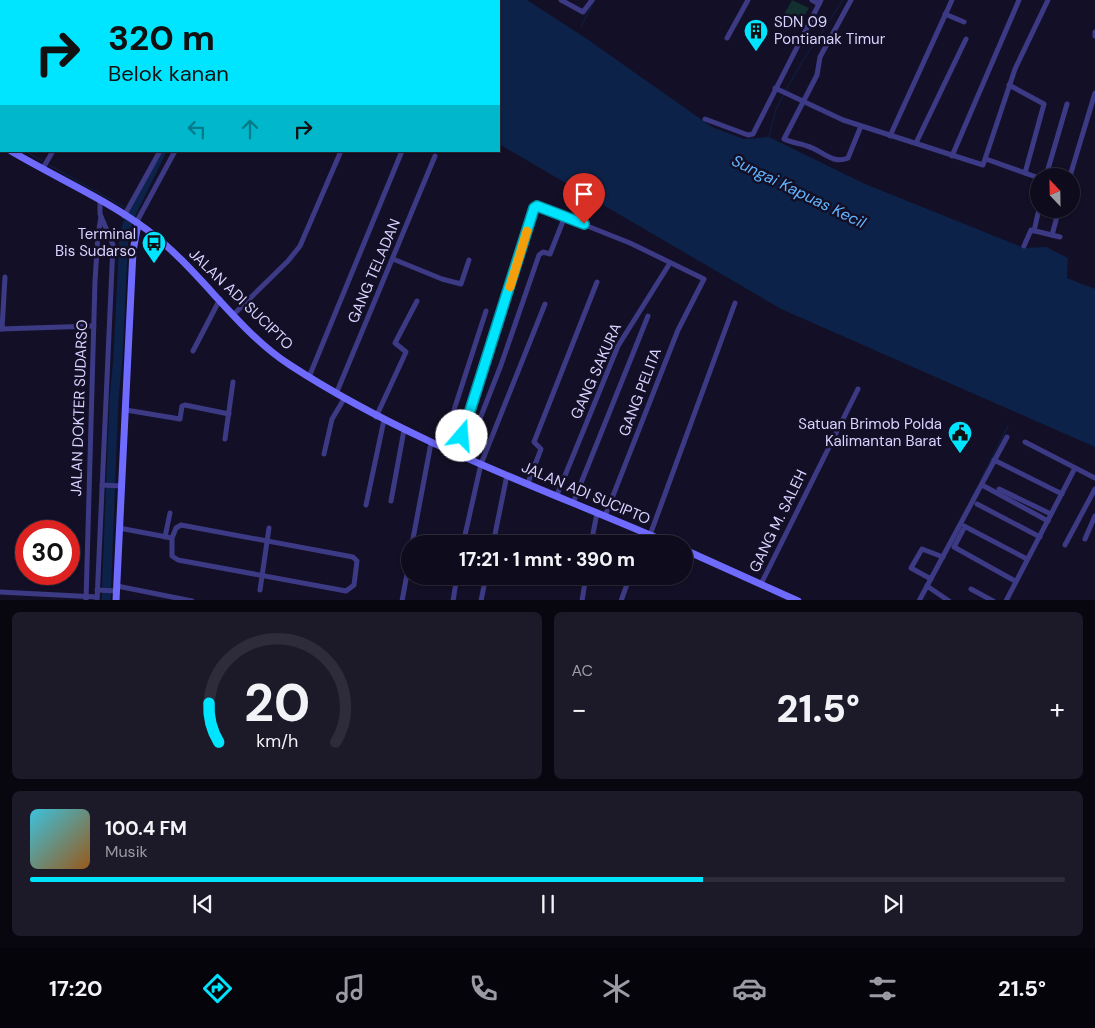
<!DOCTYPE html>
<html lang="id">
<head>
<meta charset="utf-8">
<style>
  body { margin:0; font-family:"DM Sans",sans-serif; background:#1c1929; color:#f1f3f6; height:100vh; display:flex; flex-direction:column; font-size:19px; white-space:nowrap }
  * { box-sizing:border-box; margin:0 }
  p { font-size:16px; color:#9b9ba3 }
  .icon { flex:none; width:28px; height:28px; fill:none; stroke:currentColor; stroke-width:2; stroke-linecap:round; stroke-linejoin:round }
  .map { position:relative; height:600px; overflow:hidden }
  .details { display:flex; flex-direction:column; gap:12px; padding:12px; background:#08060f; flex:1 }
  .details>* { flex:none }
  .hud { position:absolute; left:0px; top:0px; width:500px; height:152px; box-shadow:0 1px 4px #0004,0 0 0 1px #2e2b3b; background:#00e5ff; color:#111; overflow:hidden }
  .needle { width:32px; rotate:338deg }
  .fabs { position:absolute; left:1030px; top:168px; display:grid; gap:10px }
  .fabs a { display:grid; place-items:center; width:50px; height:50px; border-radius:50%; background:#0e0b1c; box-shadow:0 1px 4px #0004,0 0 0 1px #2e2b3b; font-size:25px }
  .speed { position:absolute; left:15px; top:520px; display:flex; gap:10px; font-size:25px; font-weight:700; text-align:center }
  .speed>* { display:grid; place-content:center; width:65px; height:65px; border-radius:50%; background:#0e0b1c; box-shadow:0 1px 4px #0004,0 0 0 1px #2e2b3b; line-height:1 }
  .speed .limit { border:8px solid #d22; background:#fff; color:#111 }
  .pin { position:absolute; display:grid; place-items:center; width:42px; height:42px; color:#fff; margin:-51px -21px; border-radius:50% 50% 50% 0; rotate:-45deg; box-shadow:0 0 5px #0007 }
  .pin .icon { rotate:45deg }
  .me { position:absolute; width:55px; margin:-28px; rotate:18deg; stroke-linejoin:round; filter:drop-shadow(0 0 4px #0008) }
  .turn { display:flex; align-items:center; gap:18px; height:105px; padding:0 25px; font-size:22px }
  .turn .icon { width:65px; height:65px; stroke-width:2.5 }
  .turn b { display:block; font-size:35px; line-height:42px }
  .lanes { display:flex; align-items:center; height:48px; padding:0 25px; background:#0003; justify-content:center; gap:25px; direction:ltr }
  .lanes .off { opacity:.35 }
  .big { font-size:38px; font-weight:800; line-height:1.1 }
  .details .card { flex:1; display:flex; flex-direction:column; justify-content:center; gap:8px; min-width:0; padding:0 18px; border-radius:8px; background:#1c1929 }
  .details .dial { align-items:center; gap:0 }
  .dial svg { height:130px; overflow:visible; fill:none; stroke:#2e2b3b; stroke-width:7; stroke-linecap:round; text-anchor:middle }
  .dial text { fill:#f1f3f6; stroke:none }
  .song { display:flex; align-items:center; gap:15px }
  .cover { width:60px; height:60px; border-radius:8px; background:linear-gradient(135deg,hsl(190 70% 55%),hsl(30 70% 35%)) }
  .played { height:5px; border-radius:2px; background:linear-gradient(90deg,#00e5ff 65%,#2e2b3b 65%) }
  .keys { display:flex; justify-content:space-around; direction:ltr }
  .heat { display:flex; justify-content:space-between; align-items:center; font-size:28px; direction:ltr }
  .details .tiles { flex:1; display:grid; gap:12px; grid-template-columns:1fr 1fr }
  .card:last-child { grid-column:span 2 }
  .trip { position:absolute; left:401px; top:535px; width:292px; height:50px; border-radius:25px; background:#0e0b1c; box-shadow:0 1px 4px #0004,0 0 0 1px #2e2b3b; font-weight:800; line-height:50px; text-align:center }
  .menu { display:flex; height:80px; justify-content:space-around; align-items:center; background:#06040b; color:#9b9ba3 }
  .menu .icon { width:35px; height:35px }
  .menu .current { color:#00e5ff }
  .menu b { font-size:22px; color:#f1f3f6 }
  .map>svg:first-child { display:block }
  .green { fill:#12302f }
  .water { fill:#0c2248 }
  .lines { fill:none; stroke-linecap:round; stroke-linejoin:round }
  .stream { stroke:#0c2248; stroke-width:1 }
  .river { stroke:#0c2248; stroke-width:9 }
  .street { stroke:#3d3a85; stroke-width:5 }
  .secondary { stroke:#6f6bff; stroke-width:7 }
  .route-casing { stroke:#0095a6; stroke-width:12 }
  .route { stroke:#00e5ff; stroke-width:9 }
  .slow { stroke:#f59e0b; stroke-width:9 }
  .labels { text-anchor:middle; stroke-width:5; stroke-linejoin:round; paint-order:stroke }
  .poi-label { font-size:15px; fill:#d9d4ff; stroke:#130f26; text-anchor:end }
  .street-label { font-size:15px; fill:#d9d4ff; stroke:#130f26 }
  .water-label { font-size:16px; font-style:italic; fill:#62b6ff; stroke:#130f26 }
</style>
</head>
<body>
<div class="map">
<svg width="1095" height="601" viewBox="0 0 1095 601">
  <rect width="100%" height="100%" fill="#130f26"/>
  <path class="green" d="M792,0L809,8L796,29L781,20Z"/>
  <path class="water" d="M229,0H527L587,39L712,127L744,139L769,137L865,184L1024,248L1046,247L1068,258L1067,278L1095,289V447L781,309L499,144V1Z"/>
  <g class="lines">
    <g class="stream">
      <path d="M581,26L595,0"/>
      <path d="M786,90L803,60L843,0"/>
      <path d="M0,137H1"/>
      <path d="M769,137L776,109L784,94"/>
      <path d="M25,151L42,161"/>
      <path d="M49,165L124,207"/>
      <path d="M131,211L132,212"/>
      <path d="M980,481L1008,426"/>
      <path d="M971,499L978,486"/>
    </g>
    <path class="river" d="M106,601L114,399L118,357L124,233L132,212L162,151"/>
    <g class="street">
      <path d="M561,0L583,12L592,0"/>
      <path d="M812,0L819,4"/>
      <path d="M851,0L820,57L817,75L784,139C792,143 799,143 807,146C822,150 832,165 848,158L861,126"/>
      <path d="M77,1L78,0"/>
      <path d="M139,1V0"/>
      <path d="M945,14L964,22"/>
      <path d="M1095,32V36"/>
      <path d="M727,38L748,0"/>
      <path d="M1009,85L1044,104L1025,173"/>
      <path d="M775,88L843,120L983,165L1015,69L1048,0"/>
      <path d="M705,119L748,135L753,134L821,0"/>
      <path d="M0,129L1,127"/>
      <path d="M890,136L952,0"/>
      <path d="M916,143L966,39"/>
      <path d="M952,156L1019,0"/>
      <path d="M986,159L1039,178"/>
      <path d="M43,168L53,151"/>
      <path d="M1046,176L1067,104"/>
      <path d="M1070,176L1095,93"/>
      <path d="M124,216L160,151"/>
      <path d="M136,223L175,151"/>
      <path d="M1034,231L1039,209"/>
      <path d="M1052,235L1059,209"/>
      <path d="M1024,246L1031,230L1060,237"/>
      <path d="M393,259L442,279L461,284L469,260"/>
      <path d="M234,314L288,261L300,246L341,151"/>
      <path d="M0,329L94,326"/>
      <path d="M2,329L5,277"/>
      <path d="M193,351L220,299"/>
      <path d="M309,377L402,151"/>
      <path d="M336,394L435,156"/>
      <path d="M126,410L180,419L182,406L185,405L229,414"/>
      <path d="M376,417L406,352L395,343L417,301"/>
      <path d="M225,439L233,382"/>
      <path d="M1025,442L1095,478"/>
      <path d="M442,447L486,311"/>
      <path d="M324,454L332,419L344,399"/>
      <path d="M456,454L534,208L537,206L630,243L704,279L678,330L605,516"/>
      <path d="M465,457L501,365L539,255L543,252L550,254L565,216"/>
      <path d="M994,460L1062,494"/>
      <path d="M528,483L541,449L534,442L597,282"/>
      <path d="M102,485L122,486"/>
      <path d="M982,485L1048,521"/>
      <path d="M999,489L1051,514"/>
      <path d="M557,495L618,346L670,263"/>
      <path d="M391,501L404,430"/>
      <path d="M573,503L648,316"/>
      <path d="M977,504L1040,537"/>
      <path d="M366,505L384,420"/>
      <path d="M964,526L1027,559"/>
      <path d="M119,528L172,538L176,528L181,525L353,557L357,561L354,585L346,591L178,560L172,556V538"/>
      <path d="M963,530L954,547L1015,581"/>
      <path d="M650,535L735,303"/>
      <path d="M165,537L170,513"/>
      <path d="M1085,539L1095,516"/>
      <path d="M412,544L431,443"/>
      <path d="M463,544L481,464L545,304"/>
      <path d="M493,544L507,475"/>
      <path d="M591,544L597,513"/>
      <path d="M1065,545L1095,489"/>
      <path d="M931,579L911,568L922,549L943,557"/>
      <path d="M761,584L858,389"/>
      <path d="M117,586L192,601"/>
      <path d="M927,586L949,601"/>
      <path d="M971,589L993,601"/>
      <path d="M97,590L116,591"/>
      <path d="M260,590L269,528"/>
      <path d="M0,592L97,597"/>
      <path d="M86,601L95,281L98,235L101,217"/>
      <path d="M97,601L113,245L100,214V201"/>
      <path d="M402,601L410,558"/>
      <path d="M453,601L457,576"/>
      <path d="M481,601L486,576"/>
      <path d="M582,601L586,576"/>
      <path d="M621,601L630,576"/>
      <path d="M919,601L1007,437"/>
      <path d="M1006,601L1075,468"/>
    </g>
    <g class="secondary">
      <path d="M0,145H1"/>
      <path d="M11,151C55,177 105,199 146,229C199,268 237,331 290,365C408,442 542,488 671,544"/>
      <path d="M685,550L798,601"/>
      <path d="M116,601L133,251L138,224"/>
    </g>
  </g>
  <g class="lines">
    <defs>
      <path id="route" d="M462,436L534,208L537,206L584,224"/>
    </defs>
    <use href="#route" class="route-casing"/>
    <use href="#route" class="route"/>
    <path class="slow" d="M510,287L527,231"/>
  </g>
  <defs>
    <symbol id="building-pin" viewBox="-11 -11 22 30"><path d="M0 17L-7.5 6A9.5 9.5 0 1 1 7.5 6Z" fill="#00e5ff" stroke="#130f26"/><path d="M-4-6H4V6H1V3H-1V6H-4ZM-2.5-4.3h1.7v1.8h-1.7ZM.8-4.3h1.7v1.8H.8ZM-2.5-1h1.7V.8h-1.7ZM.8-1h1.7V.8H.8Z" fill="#111"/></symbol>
    <symbol id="bus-pin" viewBox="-11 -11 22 30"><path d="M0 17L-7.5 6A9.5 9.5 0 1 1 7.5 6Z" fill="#00e5ff" stroke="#130f26"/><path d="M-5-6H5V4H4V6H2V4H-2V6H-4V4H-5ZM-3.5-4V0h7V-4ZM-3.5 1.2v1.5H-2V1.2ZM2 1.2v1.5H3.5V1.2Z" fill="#111"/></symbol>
    <symbol id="civic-pin" viewBox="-11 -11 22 30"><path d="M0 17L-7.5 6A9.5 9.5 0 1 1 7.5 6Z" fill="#00e5ff" stroke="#130f26"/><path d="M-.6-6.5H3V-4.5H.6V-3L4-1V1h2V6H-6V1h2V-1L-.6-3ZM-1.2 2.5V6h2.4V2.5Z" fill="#111"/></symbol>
  </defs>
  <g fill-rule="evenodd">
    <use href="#building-pin" x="742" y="17" width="28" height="38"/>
    <use href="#bus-pin" x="140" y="229" width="28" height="38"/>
    <use href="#civic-pin" x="946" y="419" width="28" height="38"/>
  </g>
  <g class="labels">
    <g class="poi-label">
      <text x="774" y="27" text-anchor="start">SDN 09<tspan x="774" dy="17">Pontianak Timur</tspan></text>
      <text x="136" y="239">Terminal<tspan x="136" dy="17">Bis Sudarso</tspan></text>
      <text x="942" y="429">Satuan Brimob Polda<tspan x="942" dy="17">Kalimantan Barat</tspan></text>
    </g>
    <g class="street-label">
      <text transform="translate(374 271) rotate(-67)" y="5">GANG TELADAN</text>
      <text transform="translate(241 299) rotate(44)" y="5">JALAN ADI SUCIPTO</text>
      <text transform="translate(596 371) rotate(-66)" y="5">GANG SAKURA</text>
      <text transform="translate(640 392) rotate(-69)" y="5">GANG PELITA</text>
      <text transform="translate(79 408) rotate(-88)" y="5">JALAN DOKTER SUDARSO</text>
      <text transform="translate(586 493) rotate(23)" y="5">JALAN ADI SUCIPTO</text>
      <text transform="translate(778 521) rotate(-64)" y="5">GANG M. SALEH</text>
    </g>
    <g class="water-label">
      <text transform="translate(799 191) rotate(26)" y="6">Sungai Kapuas Kecil</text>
    </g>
  </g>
</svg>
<div class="fabs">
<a><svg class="needle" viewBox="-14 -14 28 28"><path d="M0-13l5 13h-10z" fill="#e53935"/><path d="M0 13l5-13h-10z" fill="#9b9ba3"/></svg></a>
</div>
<div class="speed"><div class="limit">30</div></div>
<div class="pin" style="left:584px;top:224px;background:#d93025"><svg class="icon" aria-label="arrive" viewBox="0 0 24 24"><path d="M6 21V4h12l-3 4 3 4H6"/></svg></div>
<svg class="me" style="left:462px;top:436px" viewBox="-20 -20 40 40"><circle r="19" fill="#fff"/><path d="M0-13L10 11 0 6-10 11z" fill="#00e5ff"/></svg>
<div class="trip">17:21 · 1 mnt · 390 m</div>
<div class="hud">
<div class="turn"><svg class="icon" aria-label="right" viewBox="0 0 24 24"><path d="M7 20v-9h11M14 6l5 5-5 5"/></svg><div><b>320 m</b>Belok kanan</div></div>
<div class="lanes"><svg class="icon off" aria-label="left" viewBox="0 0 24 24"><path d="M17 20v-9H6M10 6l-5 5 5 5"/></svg><svg class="icon off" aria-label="ahead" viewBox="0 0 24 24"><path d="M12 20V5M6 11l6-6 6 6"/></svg><svg class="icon" aria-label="right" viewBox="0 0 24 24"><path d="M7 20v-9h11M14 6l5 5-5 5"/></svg></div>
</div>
</div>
<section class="details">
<div class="tiles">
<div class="card dial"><svg viewBox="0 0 100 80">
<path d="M14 69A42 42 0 1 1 86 69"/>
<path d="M14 69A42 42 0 0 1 8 45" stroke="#00e5ff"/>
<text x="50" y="56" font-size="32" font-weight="700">20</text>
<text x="50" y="72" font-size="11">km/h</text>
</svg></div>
<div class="card"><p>AC</p>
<div class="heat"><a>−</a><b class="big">21.5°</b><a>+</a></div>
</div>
<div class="card">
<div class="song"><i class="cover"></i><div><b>100.4 FM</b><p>Musik</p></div></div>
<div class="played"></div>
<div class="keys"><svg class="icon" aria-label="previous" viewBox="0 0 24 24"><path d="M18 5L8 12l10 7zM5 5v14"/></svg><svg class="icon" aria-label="pause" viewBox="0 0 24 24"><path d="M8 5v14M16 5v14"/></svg><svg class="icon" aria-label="next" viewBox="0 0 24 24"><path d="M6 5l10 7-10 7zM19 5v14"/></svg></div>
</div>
</div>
</section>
<nav class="menu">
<b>17:20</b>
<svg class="icon current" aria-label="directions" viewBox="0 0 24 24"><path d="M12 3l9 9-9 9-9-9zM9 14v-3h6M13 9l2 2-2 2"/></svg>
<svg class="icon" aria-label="music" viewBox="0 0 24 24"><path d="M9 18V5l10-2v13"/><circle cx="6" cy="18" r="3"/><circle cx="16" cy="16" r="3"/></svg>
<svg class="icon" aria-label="phone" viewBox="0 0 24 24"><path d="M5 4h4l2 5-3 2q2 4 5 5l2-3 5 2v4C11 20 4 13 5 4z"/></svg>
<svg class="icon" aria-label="climate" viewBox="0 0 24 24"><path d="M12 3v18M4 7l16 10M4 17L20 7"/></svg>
<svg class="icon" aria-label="car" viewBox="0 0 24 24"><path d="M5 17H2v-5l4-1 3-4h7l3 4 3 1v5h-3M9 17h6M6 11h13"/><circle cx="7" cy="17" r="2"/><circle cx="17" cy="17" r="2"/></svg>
<svg class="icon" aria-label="filters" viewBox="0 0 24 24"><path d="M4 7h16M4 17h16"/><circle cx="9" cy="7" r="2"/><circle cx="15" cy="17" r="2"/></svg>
<b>21.5°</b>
</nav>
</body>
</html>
